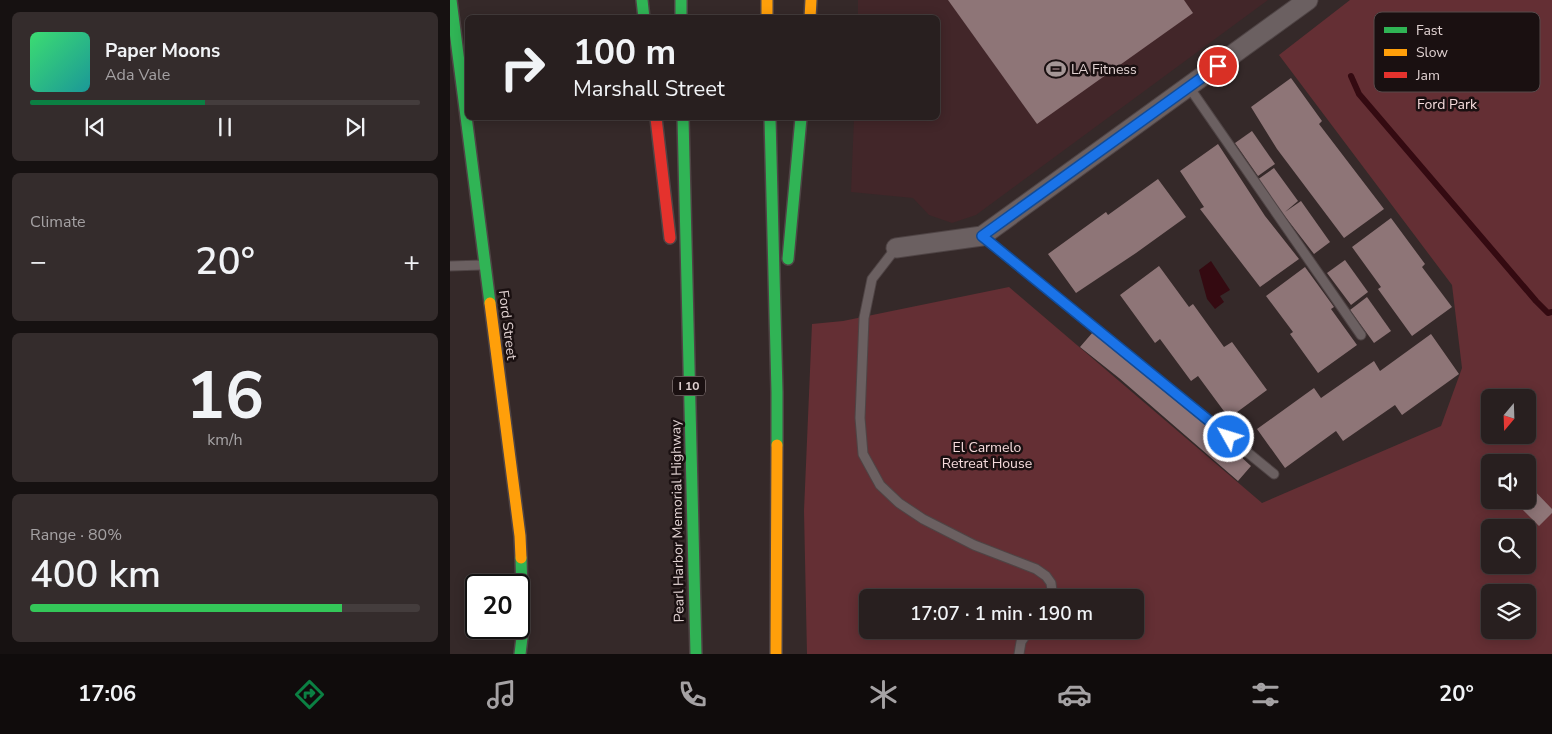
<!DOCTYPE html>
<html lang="en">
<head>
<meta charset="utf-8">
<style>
  body { margin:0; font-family:"Nunito Sans",sans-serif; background:#342c2c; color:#f1f3f6; height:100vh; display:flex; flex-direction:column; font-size:19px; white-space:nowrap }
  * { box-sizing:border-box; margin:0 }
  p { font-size:16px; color:#a5a2a4 }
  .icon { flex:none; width:28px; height:28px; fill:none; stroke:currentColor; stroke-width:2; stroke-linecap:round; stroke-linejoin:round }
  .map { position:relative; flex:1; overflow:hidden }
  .panel { display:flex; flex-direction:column; gap:12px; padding:12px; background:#161111; width:450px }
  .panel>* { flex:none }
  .top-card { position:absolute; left:15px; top:15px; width:475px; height:105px; border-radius:8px; box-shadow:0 2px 12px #0003,0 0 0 1px #443d3d; background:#281f1f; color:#f1f3f6; overflow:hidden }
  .needle { width:32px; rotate:199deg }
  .tools { position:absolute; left:1031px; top:389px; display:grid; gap:10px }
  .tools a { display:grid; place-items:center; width:55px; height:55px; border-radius:8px; background:#281f1f; box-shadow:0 2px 12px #0003,0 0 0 1px #443d3d; font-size:25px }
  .speed { position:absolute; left:15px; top:574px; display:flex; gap:10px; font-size:25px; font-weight:700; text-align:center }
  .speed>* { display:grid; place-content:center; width:65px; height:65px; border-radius:50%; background:#281f1f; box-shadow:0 2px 12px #0003,0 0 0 1px #443d3d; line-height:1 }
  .speed .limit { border:2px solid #111; border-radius:8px; background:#fff; color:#111 }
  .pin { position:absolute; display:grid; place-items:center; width:42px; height:42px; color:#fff; margin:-21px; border:2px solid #fff; border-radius:50%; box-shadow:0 1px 5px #0007 }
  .me { position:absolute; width:55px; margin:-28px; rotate:309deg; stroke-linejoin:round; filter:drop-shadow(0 0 4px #0008) }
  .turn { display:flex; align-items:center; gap:18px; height:105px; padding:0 25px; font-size:22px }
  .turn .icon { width:65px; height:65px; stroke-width:2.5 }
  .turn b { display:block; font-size:35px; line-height:42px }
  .big { font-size:38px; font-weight:600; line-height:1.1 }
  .panel .widget { flex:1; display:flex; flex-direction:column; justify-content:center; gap:8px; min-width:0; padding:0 18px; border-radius:8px; background:#342c2c }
  .panel .dial { align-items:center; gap:0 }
  .dial b { font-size:65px; line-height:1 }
  .song { display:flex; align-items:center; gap:15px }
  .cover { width:60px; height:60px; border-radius:8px; background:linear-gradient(135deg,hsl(140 70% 55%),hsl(180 70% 35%)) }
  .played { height:5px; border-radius:2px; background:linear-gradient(90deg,#0b8043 45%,#443d3d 45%) }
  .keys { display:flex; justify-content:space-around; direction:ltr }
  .heat { display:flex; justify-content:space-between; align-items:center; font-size:28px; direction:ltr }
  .charge { height:8px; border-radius:4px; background:linear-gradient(90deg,#34c759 80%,#443d3d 0) }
  .trip { position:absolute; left:409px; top:589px; width:285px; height:50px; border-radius:8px; background:#281f1f; box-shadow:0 2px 12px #0003,0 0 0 1px #443d3d; font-weight:600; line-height:50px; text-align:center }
  .tab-bar { display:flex; height:80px; justify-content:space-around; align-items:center; background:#100c0c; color:#a5a2a4 }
  .tab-bar .icon { width:35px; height:35px }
  .tab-bar .on { color:#0b8043 }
  .tab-bar b { font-size:22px; color:#f1f3f6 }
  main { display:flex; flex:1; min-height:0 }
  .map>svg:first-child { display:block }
  .built { fill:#422629 }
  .green { fill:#642f34; fill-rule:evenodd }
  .water { fill:#340a11 }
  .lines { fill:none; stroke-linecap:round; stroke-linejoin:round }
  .stream { stroke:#340a11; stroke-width:6 }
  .building { fill:#8e7577 }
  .lane-casing { stroke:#4f4445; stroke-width:11 }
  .street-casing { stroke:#4f4445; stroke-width:21 }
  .fast-casing { stroke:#4f4445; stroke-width:14 }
  .slow-casing { stroke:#4f4445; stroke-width:14 }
  .jam-casing { stroke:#4f4445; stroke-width:14 }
  .lane { stroke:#6b6061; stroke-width:9 }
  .street { stroke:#6b6061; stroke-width:19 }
  .fast { stroke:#30b455; stroke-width:11 }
  .slow { stroke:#ff9f0a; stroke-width:11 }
  .jam { stroke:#e5322d; stroke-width:11 }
  .route-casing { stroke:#114b97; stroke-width:12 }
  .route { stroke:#1a73e8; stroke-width:9 }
  .labels { text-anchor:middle; stroke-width:5; stroke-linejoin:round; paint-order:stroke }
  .shield { fill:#1a1011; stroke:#a59898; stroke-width:1 }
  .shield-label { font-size:12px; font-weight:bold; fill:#e1d2d2 }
  .poi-label { font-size:14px; fill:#e1d2d2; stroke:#1a1011; text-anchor:start }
  .park-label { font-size:14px; fill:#f6dbdc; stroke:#1a1011 }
  .street-label { font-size:14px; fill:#e1d2d2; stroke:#1a1011 }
  .key { fill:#1a1011; stroke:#564a4b; stroke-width:1 }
  .key-label { font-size:14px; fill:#e1d2d2 }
</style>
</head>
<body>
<main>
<section class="panel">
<div class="widget">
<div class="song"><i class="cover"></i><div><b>Paper Moons</b><p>Ada Vale</p></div></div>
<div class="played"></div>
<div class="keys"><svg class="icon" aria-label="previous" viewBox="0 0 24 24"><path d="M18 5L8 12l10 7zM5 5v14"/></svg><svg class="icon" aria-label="pause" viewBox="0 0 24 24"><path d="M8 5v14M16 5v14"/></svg><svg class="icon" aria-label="next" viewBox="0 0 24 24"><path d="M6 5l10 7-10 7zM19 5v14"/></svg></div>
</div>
<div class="widget"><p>Climate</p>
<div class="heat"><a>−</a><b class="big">20°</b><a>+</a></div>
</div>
<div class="widget dial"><b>16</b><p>km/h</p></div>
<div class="widget"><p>Range · 80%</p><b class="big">400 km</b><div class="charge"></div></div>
</section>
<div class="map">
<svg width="1102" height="654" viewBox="0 0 1102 654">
  <rect width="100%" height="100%" fill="#352929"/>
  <path class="built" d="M408,0H818L526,215L502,223L479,215L463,198L401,192L404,118H488V18L408,17Z"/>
  <path class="green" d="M900,0H1102V654H357L354,511L362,324L393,321L559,287L812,503L991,426L1012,368L1002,285L829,55ZM1040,398H1078V435H1040ZM1040,462H1078V500H1040ZM1040,528H1078V565H1040ZM1040,592H1078V630H1040ZM418,598H685V630H418Z"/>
  <path class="water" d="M761,261L780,290L770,296L774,302L765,309L757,299L749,270Z"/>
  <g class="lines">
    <path class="stream" d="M901,76L909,94L1086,301L1098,313L1102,312"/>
  </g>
  <g class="building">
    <path d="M498,0H734L743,13L587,124Z"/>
    <path d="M841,78L872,121L869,124L934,209L894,238L827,149L801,107Z"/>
    <path d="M802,131L825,164L808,176L785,143Z"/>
    <path d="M768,144L815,216L849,259L810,287L750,209L754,207L730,171Z"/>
    <path d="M824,168L848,201L835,212L851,201L880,242L864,254L807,180Z"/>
    <path d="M708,179L736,217L686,253L626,293L598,254L656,212L658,215Z"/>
    <path d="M941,218L975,264L972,267L1002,307L962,336L928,289L931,287L902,247Z"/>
    <path d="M895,260L918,292L901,305L877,273Z"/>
    <path d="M709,266L739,307L743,304L774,347L782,342L817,390L779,418L748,376L741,381L710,339L705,343L670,295Z"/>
    <path d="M855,267L884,307L881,309L907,345L868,373L840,334L843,332L816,296Z"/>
    <path d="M917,297L941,331L924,343L900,310Z"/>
    <path d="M643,332L758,427L801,466L788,481L669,378L630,347Z"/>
    <path d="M981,334L1009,374L952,415L945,405L893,441L886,431L835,468L807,429L864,388L871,398L924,361L930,371Z"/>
    <path d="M1078,484L1102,509V513L1089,526L1063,500H1078Z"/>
  </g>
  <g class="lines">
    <defs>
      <g id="lane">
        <path d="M739,87L911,335"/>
        <path d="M532,236L824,474"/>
        <path d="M446,248L422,279L414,318L410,418L413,454L430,485L449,503L473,519L524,545L586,569L596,576L601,583L602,591L600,598"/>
        <path d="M0,266L33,265"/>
        <path d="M569,654L571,642L579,630"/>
      </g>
      <path id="street" d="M446,248L532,236L858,0"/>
      <g id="fast">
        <path d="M1,0L40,303"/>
        <path d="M192,0L194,18"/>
        <path d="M231,0V18"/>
        <path d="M233,118L246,654"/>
        <path d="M320,118L327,392V445"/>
        <path d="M338,259L351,118"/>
        <path d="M70,654L73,629L71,558"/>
      </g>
      <g id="slow">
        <path d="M317,0V18"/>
        <path d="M360,18L361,0"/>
        <path d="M40,303L70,536L71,558"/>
        <path d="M326,654L327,445"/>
      </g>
      <path id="jam" d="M206,118L220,238"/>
    </defs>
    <use href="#lane" class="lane-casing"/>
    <use href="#street" class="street-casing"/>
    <use href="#fast" class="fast-casing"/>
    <use href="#slow" class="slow-casing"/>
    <use href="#jam" class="jam-casing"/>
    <use href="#lane" class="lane"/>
    <use href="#street" class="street"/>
    <use href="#fast" class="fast"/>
    <use href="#slow" class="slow"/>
    <use href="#jam" class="jam"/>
  </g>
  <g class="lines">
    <defs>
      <path id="route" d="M768,66L532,236L779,437"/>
    </defs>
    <use href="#route" class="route-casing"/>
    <use href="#route" class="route"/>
  </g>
  <defs>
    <symbol id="stadium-bare" viewBox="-9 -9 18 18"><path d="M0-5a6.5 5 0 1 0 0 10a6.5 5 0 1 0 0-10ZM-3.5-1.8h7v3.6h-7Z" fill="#a59797" stroke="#1a1011" stroke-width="2.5" paint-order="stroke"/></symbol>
  </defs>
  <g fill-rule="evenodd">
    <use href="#stadium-bare" x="592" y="55" width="28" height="28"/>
  </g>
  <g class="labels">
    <rect class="shield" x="223" y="376.5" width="32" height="19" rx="4"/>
    <g class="shield-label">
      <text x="239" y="390">I 10</text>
    </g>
    <g class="poi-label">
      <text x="621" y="74">LA Fitness</text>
    </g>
    <g class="park-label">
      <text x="997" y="109">Ford Park</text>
      <text x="537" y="452">El Carmelo<tspan x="537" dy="16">Retreat House</tspan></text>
    </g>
    <g class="street-label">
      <text transform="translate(58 325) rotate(83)" y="5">Ford Street</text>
      <text transform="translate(227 521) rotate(-91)" y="5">Pearl Harbor Memorial Highway</text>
    </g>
  </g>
  <rect x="924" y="12" width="166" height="80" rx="8" class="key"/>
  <rect x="934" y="27" width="23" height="6" fill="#30b455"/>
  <rect x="934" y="49" width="23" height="7" fill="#ff9f0a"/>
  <rect x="934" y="72" width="23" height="6" fill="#e5322d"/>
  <g class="key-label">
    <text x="966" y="35">Fast</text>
    <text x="966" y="57">Slow</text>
    <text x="966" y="80">Jam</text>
  </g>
</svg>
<div class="tools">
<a><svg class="needle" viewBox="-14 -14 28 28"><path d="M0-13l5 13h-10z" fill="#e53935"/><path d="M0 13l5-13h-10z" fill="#a5a2a4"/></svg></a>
<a><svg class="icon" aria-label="sound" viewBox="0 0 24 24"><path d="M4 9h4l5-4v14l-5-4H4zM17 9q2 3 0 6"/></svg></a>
<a><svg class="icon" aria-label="search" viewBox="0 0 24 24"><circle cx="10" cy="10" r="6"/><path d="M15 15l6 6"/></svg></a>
<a><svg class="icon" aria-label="layers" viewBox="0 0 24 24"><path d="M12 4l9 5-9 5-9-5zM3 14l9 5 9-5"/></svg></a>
</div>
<div class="speed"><div class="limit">20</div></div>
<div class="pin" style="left:768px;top:66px;background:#d93025"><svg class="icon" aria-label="arrive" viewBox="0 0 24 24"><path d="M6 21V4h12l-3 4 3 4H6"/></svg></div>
<svg class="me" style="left:779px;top:437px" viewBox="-20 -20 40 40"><circle r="17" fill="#1a73e8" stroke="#fff" stroke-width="3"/><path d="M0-11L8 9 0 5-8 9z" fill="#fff"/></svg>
<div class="trip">17:07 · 1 min · 190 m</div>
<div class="top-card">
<div class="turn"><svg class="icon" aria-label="right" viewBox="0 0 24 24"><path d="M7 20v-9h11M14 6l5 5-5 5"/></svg><div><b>100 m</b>Marshall Street</div></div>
</div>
</div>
</main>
<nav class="tab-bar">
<b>17:06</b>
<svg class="icon on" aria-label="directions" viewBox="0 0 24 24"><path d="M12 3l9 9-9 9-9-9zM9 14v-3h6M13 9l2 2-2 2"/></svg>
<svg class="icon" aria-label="music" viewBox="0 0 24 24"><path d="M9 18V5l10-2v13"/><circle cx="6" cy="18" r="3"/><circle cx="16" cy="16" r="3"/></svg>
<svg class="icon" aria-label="phone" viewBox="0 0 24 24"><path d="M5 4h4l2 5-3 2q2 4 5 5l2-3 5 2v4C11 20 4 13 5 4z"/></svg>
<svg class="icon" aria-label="climate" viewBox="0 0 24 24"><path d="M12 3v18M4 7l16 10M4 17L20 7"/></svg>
<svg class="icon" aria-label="car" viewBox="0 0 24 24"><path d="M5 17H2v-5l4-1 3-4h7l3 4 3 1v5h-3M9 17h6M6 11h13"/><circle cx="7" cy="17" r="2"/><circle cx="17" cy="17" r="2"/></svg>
<svg class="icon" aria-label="filters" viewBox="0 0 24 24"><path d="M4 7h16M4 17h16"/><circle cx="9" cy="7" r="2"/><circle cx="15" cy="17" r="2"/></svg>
<b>20°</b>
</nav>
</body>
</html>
